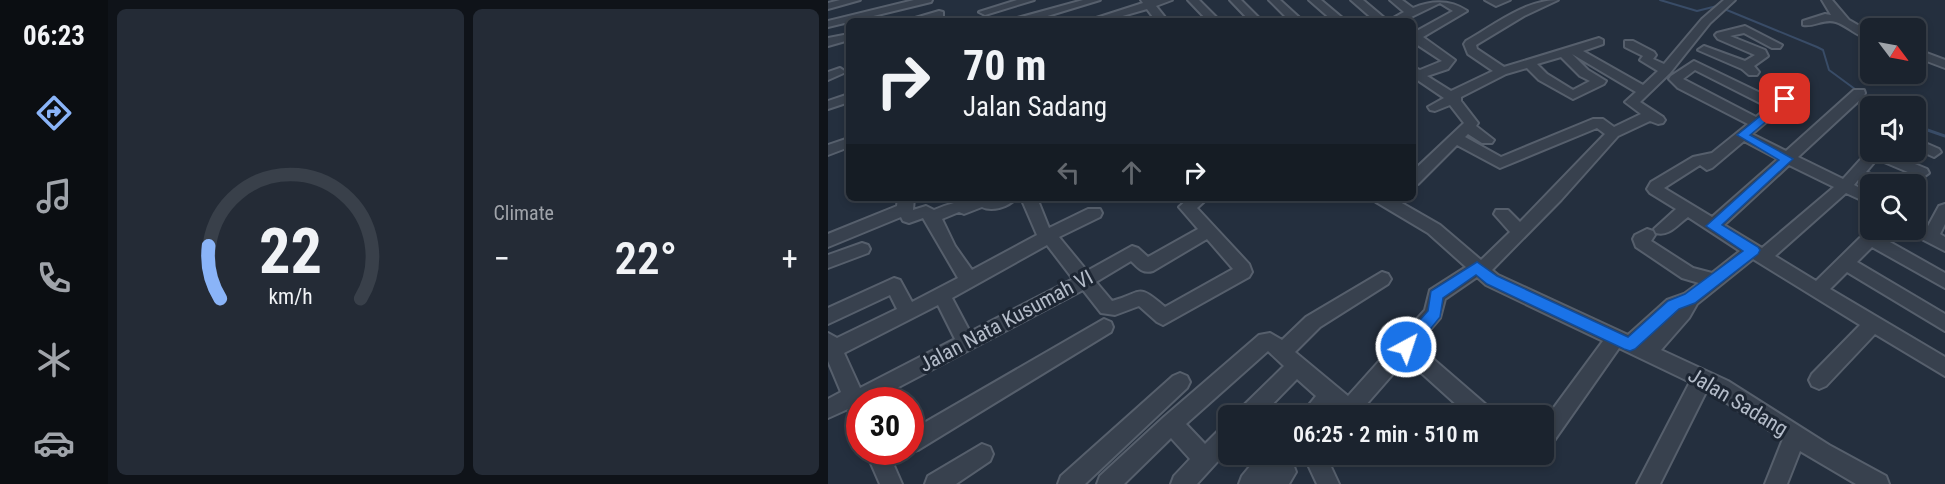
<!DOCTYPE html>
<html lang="en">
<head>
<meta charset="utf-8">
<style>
  body { margin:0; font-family:"Roboto Condensed",sans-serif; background:#242b36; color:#f1f3f6; height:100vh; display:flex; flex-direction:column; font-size:22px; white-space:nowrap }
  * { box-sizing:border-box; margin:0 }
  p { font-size:20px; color:#a0a4aa }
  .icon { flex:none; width:33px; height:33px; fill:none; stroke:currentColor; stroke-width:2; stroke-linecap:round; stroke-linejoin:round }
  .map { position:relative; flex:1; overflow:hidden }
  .side { display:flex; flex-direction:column; gap:9px; padding:9px; background:#0f1319; width:720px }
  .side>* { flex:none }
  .banner { position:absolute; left:18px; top:18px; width:570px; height:183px; border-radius:9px; box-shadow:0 3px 9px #0003,0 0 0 2px #39404a; background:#1b232e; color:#f1f3f6; overflow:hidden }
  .needle { width:39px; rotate:122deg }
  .fabs { position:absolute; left:1032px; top:18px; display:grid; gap:12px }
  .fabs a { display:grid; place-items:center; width:66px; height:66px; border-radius:9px; background:#1b232e; box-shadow:0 3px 9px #0003,0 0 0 2px #39404a; font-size:30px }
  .speed { position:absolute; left:18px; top:387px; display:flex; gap:12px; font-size:30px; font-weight:700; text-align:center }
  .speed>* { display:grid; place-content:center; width:78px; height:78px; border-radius:50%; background:#1b232e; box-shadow:0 3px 9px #0003,0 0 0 2px #39404a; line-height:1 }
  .speed .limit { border:9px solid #d22; background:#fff; color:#111 }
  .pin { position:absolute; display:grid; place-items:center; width:51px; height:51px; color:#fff; margin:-26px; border-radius:12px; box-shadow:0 3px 9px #0006 }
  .me { position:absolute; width:66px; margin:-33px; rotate:40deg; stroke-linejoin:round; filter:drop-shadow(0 0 4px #0008) }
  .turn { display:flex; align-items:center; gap:21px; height:126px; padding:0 18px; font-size:27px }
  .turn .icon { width:78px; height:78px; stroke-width:2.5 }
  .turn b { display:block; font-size:42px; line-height:51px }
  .lanes { display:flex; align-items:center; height:57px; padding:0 18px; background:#0003; justify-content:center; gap:30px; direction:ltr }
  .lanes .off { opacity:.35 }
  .big { font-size:45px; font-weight:600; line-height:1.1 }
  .side .card { flex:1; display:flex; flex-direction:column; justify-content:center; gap:9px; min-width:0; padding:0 21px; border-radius:9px; background:#242b36 }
  .side .dial { align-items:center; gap:0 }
  .dial svg { height:156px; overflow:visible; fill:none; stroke:#39404a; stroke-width:7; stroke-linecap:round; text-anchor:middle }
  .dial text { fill:#f1f3f6; stroke:none }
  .heat { display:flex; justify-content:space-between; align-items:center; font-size:33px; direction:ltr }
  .side .tiles { flex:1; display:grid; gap:9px; grid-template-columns:repeat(2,1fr) }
  .trip { position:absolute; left:390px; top:405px; width:336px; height:60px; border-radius:9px; background:#1b232e; box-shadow:0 3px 9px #0003,0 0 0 2px #39404a; font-weight:600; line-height:60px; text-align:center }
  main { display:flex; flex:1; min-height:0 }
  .menu { display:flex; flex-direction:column; width:108px; justify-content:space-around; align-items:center; background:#0b0e12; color:#a0a4aa }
  .menu .icon { width:42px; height:42px }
  .menu .active { color:#8ab4f8 }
  .menu b { font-size:27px; color:#f1f3f6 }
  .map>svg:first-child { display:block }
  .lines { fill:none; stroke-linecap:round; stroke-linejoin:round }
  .stream-far1 { stroke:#394c67; stroke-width:2 }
  .stream { stroke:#394c67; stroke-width:3 }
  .minor-casing { stroke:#565f6c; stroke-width:4 }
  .minor { fill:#38414e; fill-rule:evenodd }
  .route { fill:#1a73e8; stroke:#114b97; stroke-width:1.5 }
  .labels { text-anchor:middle; stroke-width:6; stroke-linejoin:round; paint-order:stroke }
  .street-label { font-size:21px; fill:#b4bcc9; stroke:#1d2633 }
</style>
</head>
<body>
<main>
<nav class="menu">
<b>06:23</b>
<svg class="icon active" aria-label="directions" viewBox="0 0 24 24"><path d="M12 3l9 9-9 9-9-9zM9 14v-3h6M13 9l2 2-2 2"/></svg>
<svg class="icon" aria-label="music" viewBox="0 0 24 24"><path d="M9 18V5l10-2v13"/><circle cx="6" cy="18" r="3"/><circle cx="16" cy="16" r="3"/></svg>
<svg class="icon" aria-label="phone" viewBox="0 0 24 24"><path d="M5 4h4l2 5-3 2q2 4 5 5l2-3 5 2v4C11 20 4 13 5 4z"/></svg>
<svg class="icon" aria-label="climate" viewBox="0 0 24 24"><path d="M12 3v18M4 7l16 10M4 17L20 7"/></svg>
<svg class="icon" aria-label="car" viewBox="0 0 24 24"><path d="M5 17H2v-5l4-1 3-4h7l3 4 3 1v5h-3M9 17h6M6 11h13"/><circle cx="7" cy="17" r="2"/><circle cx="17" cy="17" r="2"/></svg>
</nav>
<section class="side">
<div class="tiles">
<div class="card dial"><svg viewBox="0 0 100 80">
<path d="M14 69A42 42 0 1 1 86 69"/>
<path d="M14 69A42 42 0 0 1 8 42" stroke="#8ab4f8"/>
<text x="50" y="56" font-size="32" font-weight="700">22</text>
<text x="50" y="72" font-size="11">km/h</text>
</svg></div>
<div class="card"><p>Climate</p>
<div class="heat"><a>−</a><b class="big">22°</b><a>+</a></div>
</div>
</div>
</section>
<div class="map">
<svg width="1117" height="484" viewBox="0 0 1117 484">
  <rect width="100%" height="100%" fill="#242f3e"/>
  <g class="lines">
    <path class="stream-far1" d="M832,0L869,11L889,6L989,47L995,50L1001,70L1050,106"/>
    <path class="stream" d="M1088,126L1117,136"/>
    <defs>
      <g id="minor">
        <path d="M12,0H32L0,9V3Z"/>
        <path d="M86,0H104L103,2L0,27V21Z"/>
        <path d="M189,0H206L157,15L151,12Z"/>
        <path d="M255,0H272L203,21H184L186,19Z"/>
        <path d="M313,0H344L328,6L340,21H328L319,9L277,21H259L315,3Z"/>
        <path d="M360,0H371L392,21H380Z"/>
        <path d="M402,0H413L434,21H422Z"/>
        <path d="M441,0H452L475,21H462Z"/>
        <path d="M481,0H493L518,21H505Z"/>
        <path d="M523,0H535L560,21H547Z"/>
        <path d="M562,0H574L585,8C604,0 623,0 639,11L595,37L627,60L620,69L599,76L623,91L665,71L640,54L636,44L638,41C666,25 697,0 730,0L696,16L648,45L649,49L676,67L771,38L775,40V44L755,51L815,85L830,71L812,60L815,56L797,47V41H805L826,52L828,55L825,59L836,64L874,19L896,0H907L882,23L842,73L812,102L835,117L837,120L835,123L830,124L822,121L790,136L733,200L664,270L670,275L800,335L839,300L856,294L871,283L854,278L808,247L805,239L807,235L819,229L825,231L827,235L823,241L865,268L884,273L912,251L860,217C850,224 841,237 828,233L826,229L848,209L822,193L819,189L823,182L865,157L884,153L920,124L850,88L841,79L843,76L866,61L947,100L952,96H962L964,99L962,102L924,134L958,151L1026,90H1036L1037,93L1036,96L970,157L1015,179L1042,149V152H1058L1099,169L1101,173L1094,178L1049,159L1038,172L1059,180L1061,184L1042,185L1030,180L1026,185L1042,193V204L1018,193L947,256L988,281L1042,228V230H1058L1053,237L1117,273V288L1044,247L1029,262L1117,314V331L1019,272L1002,289L1117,357V376L1047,334L998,386L991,389L984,386L981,380L984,374L1032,325L925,259L869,304L861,318L833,350L900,381L1001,445L1058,476L1061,484H1028L972,451L959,484H937L955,439L879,390L832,484H809L862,382L791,348L723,445L716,448V421L775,341L658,285L649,277L617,299L612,318L589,345L663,409L666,416H641L578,359L530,414L525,416L504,407L496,416H472L488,396L469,379L433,416H409L412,409L456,366L440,351L358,424L377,444L393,428L400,425V450L369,484H343L346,476L362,459L343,438L296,484H269L272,476L336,417L431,335L442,333L454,340L478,317L554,272L560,274L563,279L560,284L492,327L467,352L520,396L597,310L602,290L638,267L600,233L548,202L545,198H565L612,225L653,260L682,232L666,214L668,210H680L692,222L777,134L769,128L672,168L629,145L590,184L585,185V171L636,123L622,105L607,111L602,110L600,107L616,98L585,77V67L592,70L614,61L585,42V33L625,11L612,3L575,21H560L576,12ZM744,54L808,92L797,102L813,114L786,127L775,119H765L673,157L637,137L640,134L654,143H664L666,140L648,126L650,123L633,101V97L678,74L699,68L711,80L745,99L776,84L778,81L760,70ZM733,57L752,76L762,81L745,90L719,74L709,64ZM867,70L940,107L928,117L855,79ZM916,141L950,159L884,217L836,188L872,165L879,170L884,168ZM961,165L1006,187L934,248L896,225Z"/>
        <path d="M657,0H682L668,6Z"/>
        <path d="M994,0H1004L1021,20L1042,32V39C1029,37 1020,26 1008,22C996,18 987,27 975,25V21L997,14L1003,15Z"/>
        <path d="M111,11L115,12V16L96,21H77Z"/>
        <path d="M917,26L954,45L952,48H944L916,33L902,36L937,50L940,56L926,66L931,72L929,75H921L914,69L870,50L876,46L917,61L927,55L890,39L887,35L889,33Z"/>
        <path d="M21,34V40L0,46V38Z"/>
        <path d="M1088,49L1117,60V68L1088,57Z"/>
        <path d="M12,68L18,72L0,80V72Z"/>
        <path d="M21,94V102L0,109V101Z"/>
        <path d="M21,138V147L0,155V145Z"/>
        <path d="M1088,139L1111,149L1113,152L1106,157L1088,149Z"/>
        <path d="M70,198H86L85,210L98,206L106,210C133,198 158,198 188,198C181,207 164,212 154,207L136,214L131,212L114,219L127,246L144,270L209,235L193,198H209L221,228L260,209H272L274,213L272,217L231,237L259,271L304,246L310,248L320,257L370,229L351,207L361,198H380L369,208L421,264L424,272L421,277L335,325L329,322L311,306L287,315L273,313L255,290L46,400H32V421L25,419L20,409L0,418V399L13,392L0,361V333L9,338L69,309L62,295L0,324V308L66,278L72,280L84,302L130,278L95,218L81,223L75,221L73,217L0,247V234L69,206ZM379,239L405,269L337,307C308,282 315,293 284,301L268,282L303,261C310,268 315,274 325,271ZM219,245L245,279L142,332L124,298ZM110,305L127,339L32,388L16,353Z"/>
        <path d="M1117,204V224L1112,234L1117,237V251L1082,233L1080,230H1088V223L1099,228L1111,206Z"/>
        <path d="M34,243L40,245L42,249L40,253L0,268V255Z"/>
        <path d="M276,319L283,322L285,327L283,332L90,450L82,453L78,452H82V431Z"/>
        <path d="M352,373L359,376L362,382L359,388L257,484H230L233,476L345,376Z"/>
        <path d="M154,444L162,447L165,454L162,461L128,484H97L100,476Z"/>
        <path d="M38,452H60L74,484H52Z"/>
        <path d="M432,454H457L452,463L457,461L465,464L468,472L461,484H411L414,476Z"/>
        <path d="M475,454H497L511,484H489Z"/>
      </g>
    </defs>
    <use href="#minor" class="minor-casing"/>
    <use href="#minor" class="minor"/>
  </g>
  <path class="route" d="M957,96L961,97V102L922,135L965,159L894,225L930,247L932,250L930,254L867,303L851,309L807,349L802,351L796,349L659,284L648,275L615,298L612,317L584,352L578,354L573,352L570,347L573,342L600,311L603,291L649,262L669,276L800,337L840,301L857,294L915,251L878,226L951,160L909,135Z"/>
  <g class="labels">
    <g class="street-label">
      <text transform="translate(178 321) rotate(-28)" y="7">Jalan Nata Kusumah VI</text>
      <text transform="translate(910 402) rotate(31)" y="7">Jalan Sadang</text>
    </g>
  </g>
</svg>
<div class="fabs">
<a><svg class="needle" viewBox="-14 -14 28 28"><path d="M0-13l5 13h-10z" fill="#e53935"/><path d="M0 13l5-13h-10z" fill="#a0a4aa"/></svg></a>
<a><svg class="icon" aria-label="sound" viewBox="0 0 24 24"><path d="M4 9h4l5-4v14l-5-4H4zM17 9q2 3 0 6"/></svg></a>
<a><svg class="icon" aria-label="search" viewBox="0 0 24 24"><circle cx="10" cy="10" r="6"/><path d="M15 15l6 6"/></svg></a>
</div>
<div class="speed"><div class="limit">30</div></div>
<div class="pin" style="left:957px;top:99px;background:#d93025"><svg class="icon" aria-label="arrive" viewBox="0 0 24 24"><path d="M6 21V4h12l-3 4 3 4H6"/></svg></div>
<svg class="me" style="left:578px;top:347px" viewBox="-20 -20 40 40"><circle r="17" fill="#1a73e8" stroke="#fff" stroke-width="3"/><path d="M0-11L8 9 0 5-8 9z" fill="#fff"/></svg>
<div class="trip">06:25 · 2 min · 510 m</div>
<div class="banner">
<div class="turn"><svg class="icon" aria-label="right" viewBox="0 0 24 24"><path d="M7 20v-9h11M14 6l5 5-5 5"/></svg><div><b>70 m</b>Jalan Sadang</div></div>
<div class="lanes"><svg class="icon off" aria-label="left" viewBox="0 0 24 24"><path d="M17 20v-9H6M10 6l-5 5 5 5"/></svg><svg class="icon off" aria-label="ahead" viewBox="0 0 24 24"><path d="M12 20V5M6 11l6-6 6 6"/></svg><svg class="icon" aria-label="right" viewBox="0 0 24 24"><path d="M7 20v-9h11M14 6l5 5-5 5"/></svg></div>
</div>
</div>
</main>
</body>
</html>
